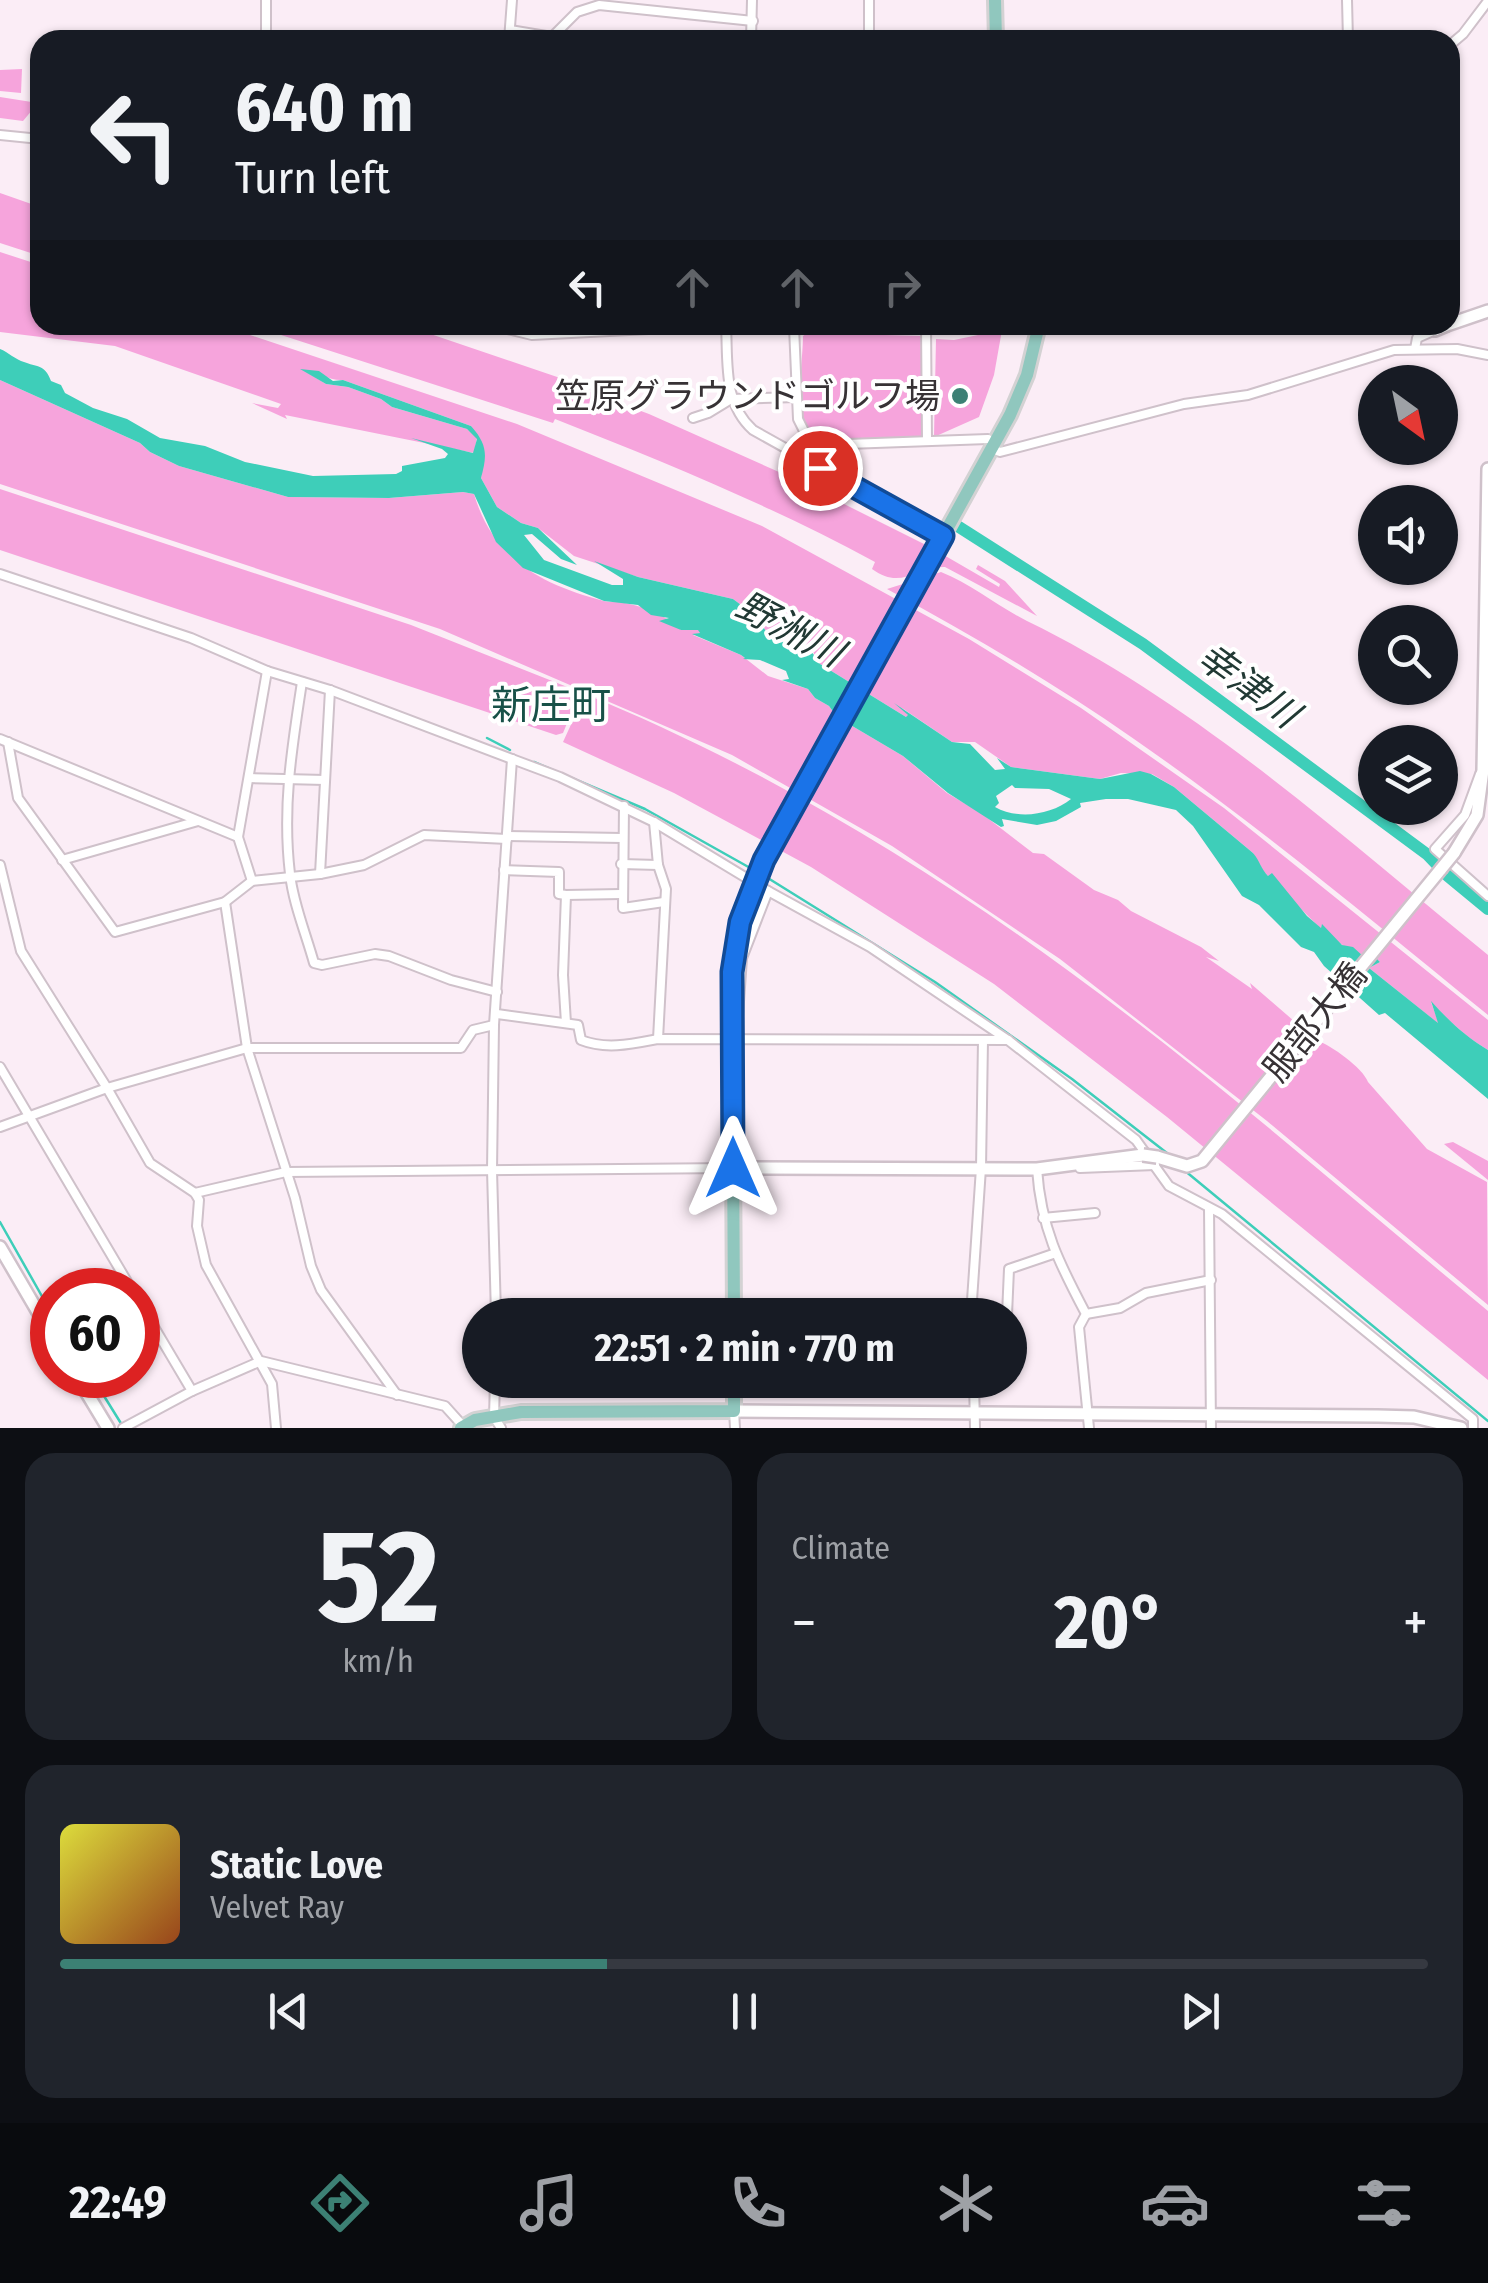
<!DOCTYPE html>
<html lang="en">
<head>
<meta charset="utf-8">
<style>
  body { margin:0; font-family:"Fira Sans Condensed","Noto Sans JP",sans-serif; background:#20242c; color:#f1f3f6; height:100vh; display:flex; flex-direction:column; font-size:38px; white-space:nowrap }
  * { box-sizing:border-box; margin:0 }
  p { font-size:32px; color:#9ea1a6 }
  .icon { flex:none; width:55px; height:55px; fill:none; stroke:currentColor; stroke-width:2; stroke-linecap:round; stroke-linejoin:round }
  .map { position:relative; height:1428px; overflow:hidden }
  .drawer { display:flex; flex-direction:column; gap:25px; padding:25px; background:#0d0f14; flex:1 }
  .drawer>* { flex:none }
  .top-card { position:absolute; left:30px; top:30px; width:1430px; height:305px; border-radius:30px; box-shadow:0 2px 8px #0004; background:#171b24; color:#f1f3f6; overflow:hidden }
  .needle { width:65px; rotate:147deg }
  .controls { position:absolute; left:1358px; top:365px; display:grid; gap:20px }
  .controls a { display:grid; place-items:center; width:100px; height:100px; border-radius:50%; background:#171b24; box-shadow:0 2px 8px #0004; font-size:50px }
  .speed { position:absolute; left:30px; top:1268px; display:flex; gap:20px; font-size:50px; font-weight:700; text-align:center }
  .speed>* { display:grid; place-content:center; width:130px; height:130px; border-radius:50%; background:#171b24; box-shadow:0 2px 8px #0004; line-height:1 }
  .speed .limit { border:15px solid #d22; background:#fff; color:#111 }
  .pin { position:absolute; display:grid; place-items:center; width:85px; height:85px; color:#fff; margin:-42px; border:5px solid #fff; border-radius:50%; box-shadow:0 2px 10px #0007 }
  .me { position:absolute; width:110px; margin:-55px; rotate:0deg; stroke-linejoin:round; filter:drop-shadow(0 0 8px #0008) }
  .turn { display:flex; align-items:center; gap:35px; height:210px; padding:0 40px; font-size:45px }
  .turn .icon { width:130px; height:130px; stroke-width:2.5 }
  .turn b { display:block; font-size:70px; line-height:85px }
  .lanes { display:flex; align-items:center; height:95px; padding:0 40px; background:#0003; justify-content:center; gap:50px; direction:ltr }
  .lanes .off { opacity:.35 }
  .big { font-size:75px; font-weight:700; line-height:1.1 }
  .drawer .tile { flex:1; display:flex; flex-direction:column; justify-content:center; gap:15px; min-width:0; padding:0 35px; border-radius:30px; background:#20242c }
  .drawer .dial { align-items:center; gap:0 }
  .dial b { font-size:130px; line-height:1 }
  .song { display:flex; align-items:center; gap:30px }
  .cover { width:120px; height:120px; border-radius:15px; background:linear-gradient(135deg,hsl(60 70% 55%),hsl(20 70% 35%)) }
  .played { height:10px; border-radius:5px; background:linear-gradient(90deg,#3c8074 40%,#363941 40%) }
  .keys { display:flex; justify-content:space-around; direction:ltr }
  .heat { display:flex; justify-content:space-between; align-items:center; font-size:55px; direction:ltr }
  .drawer .tiles { flex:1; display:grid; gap:25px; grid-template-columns:1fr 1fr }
  .tile:last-child { grid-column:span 2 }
  .trip { position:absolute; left:462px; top:1298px; width:565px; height:100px; border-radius:50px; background:#171b24; box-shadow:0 2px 8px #0004; font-weight:700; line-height:100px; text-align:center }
  .menu { display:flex; height:160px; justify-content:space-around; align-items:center; background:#090b0e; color:#9ea1a6 }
  .menu .icon { width:70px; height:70px }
  .menu .current { color:#3c8074 }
  .menu b { font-size:45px; color:#f1f3f6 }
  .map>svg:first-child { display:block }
  .green { fill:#f6a4dc }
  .water { fill:#3eceb9; fill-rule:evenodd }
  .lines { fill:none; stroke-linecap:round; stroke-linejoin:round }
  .stream { stroke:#3eceb9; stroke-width:2.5 }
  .river { stroke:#3eceb9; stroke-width:12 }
  .street-casing { stroke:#cfc1ca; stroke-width:12 }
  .secondary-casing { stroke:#cfc1ca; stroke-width:16 }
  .primary-casing { stroke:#d3d2d3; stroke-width:18 }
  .street { stroke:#fff; stroke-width:8 }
  .secondary { stroke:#fff; stroke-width:11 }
  .primary { stroke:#90c7be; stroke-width:12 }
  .secondary-bridge-casing { stroke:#cfc1ca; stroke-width:16; stroke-linecap:butt }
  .primary-bridge-casing { stroke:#d3d2d3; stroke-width:18; stroke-linecap:butt }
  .secondary-bridge { stroke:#fff; stroke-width:11 }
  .primary-bridge { stroke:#90c7be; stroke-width:12 }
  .route-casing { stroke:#114b97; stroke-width:25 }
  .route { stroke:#1a73e8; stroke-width:18 }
  .poi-dot { fill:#3c8074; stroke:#fff; stroke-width:4 }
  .labels { text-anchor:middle; stroke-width:8; stroke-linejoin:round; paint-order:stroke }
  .poi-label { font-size:35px; fill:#373235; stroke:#fff; text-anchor:end }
  .street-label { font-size:35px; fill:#373235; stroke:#fff }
  .water-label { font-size:38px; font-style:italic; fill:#213934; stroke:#fff }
  .quarter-label { font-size:40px; fill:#185148; stroke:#fff }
</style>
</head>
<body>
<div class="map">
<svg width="1488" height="1428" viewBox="0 0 1488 1428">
  <rect width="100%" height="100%" fill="#fbedf6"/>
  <g class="green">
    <path d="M22,69L21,93L0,91V70Z"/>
    <path d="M0,97L38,103L23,121L0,118Z"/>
    <path d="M0,193L40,207V256L0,243Z"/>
    <path d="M0,252L40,265V325H220L517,424L762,526L969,639L1081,708L1224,808L1488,1020V1050C1466,1037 1448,1020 1431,1002L1439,1024L1369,968L1380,962L1373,956C1355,959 1333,939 1322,925L1321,929L1263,871L1253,853L1174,787L1152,774L1121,773L1100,779L1011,767L975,742H952L902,708L909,716L906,717L820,664L812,650L766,631L752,613L733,599L638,577L574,556L538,528L521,523L497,507L481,478L484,452L471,426L343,380C329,381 318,371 303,370L326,384L348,387L381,399L392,407L467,429L477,438L474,453L285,415L287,419L252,403L278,408L281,404L115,346L0,332Z"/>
    <path d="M250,325H404L566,380V383L649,414L788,476L930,547L999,587L1000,584L976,569L978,565L1005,581L1037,616L945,567C915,566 902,591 872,569L875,562C772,506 664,462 555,419L553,423Z"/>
    <path d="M1002,330L994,375L979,417L934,437L936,339L954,340Z"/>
    <path d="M807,333L923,336L925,435L922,438L820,441C791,428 803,365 803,336Z"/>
    <path d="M0,380L140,443L150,452L179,466L288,497L389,498L463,492L474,494C493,559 542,585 604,601C606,602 617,602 619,602C641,605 665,614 681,630H699L700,633L693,635L741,655L768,676L808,689L815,698L829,706L837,717L903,756L947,793L981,813L1033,853L1044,854L1094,890L1118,900L1131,911L1201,947L1219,961L1206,957L1252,989L1250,983L1316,1040C1331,1045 1363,1068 1368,1082L1427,1149L1487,1182L1488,1305L1267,1121L1060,959L892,846L732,755L440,629L0,484Z"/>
    <path d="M0,489L411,625L580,692L563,733L556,735L0,550Z"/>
    <path d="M941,572C972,584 997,606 1027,621C1196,703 1343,837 1488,955V1015C1372,921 1257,824 1134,739C1055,684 972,635 887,589Z"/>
    <path d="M585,694C757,764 920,862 1070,972C1215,1078 1350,1197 1488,1311V1380L1167,1117L994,984L811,867L674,793L563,742Z"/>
    <path d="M1453,1142L1488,1161V1180L1444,1144Z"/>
  </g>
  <path class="water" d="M0,349C8,352 16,360 24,362C36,367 45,364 51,381L61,385L65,393L93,408L127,419L160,438L205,446L245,462L313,476L396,474L402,471V466L445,458L448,454L442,449L411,438L473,453L477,439L467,429L392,407L381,399L348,387L326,384L300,369L319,371L333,381L343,380L471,426C488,445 487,456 481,478L497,507L521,523L538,528L577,565L561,559L532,534L524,535L544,560L612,585H623V579L594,561L638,577L733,599L752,613L766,631C789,630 809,644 820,664L906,717L908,715L894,703L952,742L970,744L995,770L1005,769L997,758L1011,767L1100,779L1140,771L1151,774L1174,787L1253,853C1260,861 1261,869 1268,876L1272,873L1307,916L1321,928L1322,924L1342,945L1353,947L1364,957L1373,955L1380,962L1369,968L1438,1023L1431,1001C1448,1020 1466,1037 1488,1050V1099L1385,1013L1379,1015L1324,966L1314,952L1301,947L1259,905L1242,896L1193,826L1176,810L1128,799H1106L1080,803L1081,807L1056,821L1037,825L1002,819L1004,826L1001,827L948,793L903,756L837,717L829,706L815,698L808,689L782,680L789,679L786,671L760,660L743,659L745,658L741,655L692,634L700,633L698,630H681L659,621L669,618L651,615L638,605L604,601L523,568L496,542L474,494L463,492L389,498L288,497L179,466L150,452L140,443L0,380ZM1012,785L1015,788L1049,789L1071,799C1051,815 1018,820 995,807L999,803L996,796Z"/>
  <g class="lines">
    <g class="stream">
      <path d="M487,738L510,750"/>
      <path d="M534,762L645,809L752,869"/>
      <path d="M763,875L935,982L1072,1079L1172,1157"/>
      <path d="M1184,1170L1488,1421"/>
      <path d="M0,1222L52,1314"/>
      <path d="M91,1375L122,1425"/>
    </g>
    <path class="river" d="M959,527L1143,644L1428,855L1448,876L1488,909"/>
    <defs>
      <g id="street">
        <path d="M1347,0L1348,40"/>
        <path d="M510,30L552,37L577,12L599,5L753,21"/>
        <path d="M266,40V0"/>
        <path d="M509,40L512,0"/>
        <path d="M751,40L752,0"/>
        <path d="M869,40V0"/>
        <path d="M1450,45L1463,34L1488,1"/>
        <path d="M0,135L40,139"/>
        <path d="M491,325L532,335L726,325L896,328L923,325"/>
        <path d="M726,325C728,363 723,403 753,430L943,536"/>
        <path d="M926,325L927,441"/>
        <path d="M794,327L798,419L809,441L847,444L988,439"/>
        <path d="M1415,349L1417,338L1435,330"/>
        <path d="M693,418L708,413L731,399L797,397"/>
        <path d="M992,449L1000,452L1184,404L1248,395L1394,350L1457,349L1488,355"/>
        <path d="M847,480V444"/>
        <path d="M0,574L191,638L267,671L330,690L512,759L560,777L654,822L768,891L870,947L1008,1040L1136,1140L1169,1186L1222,1214L1473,1419V1428"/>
        <path d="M302,682C292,747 282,807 290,874C293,903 306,934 314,963L322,965L375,954L389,956L451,980L497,992"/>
        <path d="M0,739L238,837"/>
        <path d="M8,742L18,798L115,932L225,902L252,881L320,874L364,865L424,835L507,839"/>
        <path d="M1480,774L1465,815L1435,849L1488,896"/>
        <path d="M249,778L325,780"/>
        <path d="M624,806L623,908L664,902"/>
        <path d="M654,822L658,865L666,889L658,1039"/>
        <path d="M507,836L622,838"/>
        <path d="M62,860L198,821"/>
        <path d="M621,864L658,865"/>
        <path d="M0,865L21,951L107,1088L0,1127"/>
        <path d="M504,870L559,872V894L566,895L563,975L566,1023"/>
        <path d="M320,874L330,690"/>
        <path d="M252,881L238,837L267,671"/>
        <path d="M566,895L621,894"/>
        <path d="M225,902L247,1048L295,1198L311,1266L321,1290L397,1395"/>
        <path d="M497,1014L578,1025L581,1040C606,1050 632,1044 658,1039L1008,1040"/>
        <path d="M738,1016L742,958L768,891"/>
        <path d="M0,1067L132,1290"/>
        <path d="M1080,1168L1155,1165"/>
        <path d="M1037,1169C1041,1228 1059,1263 1086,1314L1079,1327L1089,1428"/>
        <path d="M195,1193L286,1172L733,1168"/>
        <path d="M1209,1208L1211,1428"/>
        <path d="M1043,1218L1095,1213"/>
        <path d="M138,1300L192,1391"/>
        <path d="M1086,1314L1120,1308L1146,1293L1211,1280"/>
        <path d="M496,1315L492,1170L494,1025L512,759"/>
        <path d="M971,1315L981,1168L983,1040"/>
        <path d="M1007,1315L1009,1269L1053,1254"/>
        <path d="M495,1380L494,1417L501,1428"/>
        <path d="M974,1380L975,1428"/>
        <path d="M734,1411L735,1428"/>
        <path d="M123,1428L192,1391L261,1361L445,1406L463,1426"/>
        <path d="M276,1428L272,1384L206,1265L197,1226L199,1200L195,1193L150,1163L107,1088L247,1048H461L473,1030L494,1025"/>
      </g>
      <g id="secondary">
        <path d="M1450,324L1488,311"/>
        <path d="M1435,330L1447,325"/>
        <path d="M1454,853L1477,815L1483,770L1488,469"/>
        <path d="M1157,1157L1187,1166L1202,1161L1441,869"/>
        <path d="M733,1168L1037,1169L1143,1155"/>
        <path d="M0,1247L52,1336"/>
        <path d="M76,1375L108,1428"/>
        <path d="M734,1411L1378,1416L1414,1417L1461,1428"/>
      </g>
      <g id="primary">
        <path d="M995,0L996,40"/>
        <path d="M764,860L1010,415L1027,375L1039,325"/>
        <path d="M734,1315L732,972L740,921L748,896"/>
        <path d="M461,1428L475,1420L521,1412L734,1411V1380"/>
      </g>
    </defs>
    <use href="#street" class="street-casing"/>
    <use href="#secondary" class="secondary-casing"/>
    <use href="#primary" class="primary-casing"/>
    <use href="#street" class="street"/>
    <use href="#secondary" class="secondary"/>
    <use href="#primary" class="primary"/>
    <defs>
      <g id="secondary-bridge">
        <path d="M1441,869L1454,853"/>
        <path d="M1143,1155L1157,1157"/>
      </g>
      <path id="primary-bridge" d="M748,896L764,860"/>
    </defs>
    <use href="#secondary-bridge" class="secondary-bridge-casing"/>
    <use href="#primary-bridge" class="primary-bridge-casing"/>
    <use href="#secondary-bridge" class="secondary-bridge"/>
    <use href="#primary-bridge" class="primary-bridge"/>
  </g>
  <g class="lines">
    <defs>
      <path id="route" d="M733,1168L732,972L740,922L764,860L943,536L820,468"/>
    </defs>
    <use href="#route" class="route-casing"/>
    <use href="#route" class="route"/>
  </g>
  <circle class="poi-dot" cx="960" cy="396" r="10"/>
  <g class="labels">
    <g class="poi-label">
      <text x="940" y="408">笠原グラウンドゴルフ場</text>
    </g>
    <g class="street-label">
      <text transform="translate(1315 1022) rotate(-51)" y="12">服部大橋</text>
    </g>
    <g class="water-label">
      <text transform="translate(790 629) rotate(28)" y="13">野洲川</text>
      <text transform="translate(1248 685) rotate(36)" y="13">幸津川</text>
    </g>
    <g class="quarter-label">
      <text x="551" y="719">新庄町</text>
    </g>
  </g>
</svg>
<div class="controls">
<a><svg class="needle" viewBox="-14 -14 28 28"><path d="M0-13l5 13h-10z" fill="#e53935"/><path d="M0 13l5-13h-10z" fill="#9ea1a6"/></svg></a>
<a><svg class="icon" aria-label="sound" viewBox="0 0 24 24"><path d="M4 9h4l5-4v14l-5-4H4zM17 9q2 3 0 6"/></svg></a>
<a><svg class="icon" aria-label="search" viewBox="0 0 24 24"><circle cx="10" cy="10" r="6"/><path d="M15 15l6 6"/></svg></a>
<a><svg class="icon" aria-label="layers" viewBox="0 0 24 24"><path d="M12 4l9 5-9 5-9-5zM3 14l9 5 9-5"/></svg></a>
</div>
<div class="speed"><div class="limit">60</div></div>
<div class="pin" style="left:820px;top:468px;background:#d93025"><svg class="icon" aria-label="arrive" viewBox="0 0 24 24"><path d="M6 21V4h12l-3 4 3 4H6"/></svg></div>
<svg class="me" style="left:733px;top:1168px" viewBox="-20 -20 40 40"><path d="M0-17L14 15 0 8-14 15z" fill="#1a73e8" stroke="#fff" stroke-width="4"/></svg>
<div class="trip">22:51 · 2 min · 770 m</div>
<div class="top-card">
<div class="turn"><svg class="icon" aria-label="left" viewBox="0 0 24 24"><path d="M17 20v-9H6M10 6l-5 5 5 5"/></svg><div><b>640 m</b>Turn left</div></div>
<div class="lanes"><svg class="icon" aria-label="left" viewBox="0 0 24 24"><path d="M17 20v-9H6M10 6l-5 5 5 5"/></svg><svg class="icon off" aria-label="ahead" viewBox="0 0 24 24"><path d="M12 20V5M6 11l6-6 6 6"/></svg><svg class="icon off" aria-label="ahead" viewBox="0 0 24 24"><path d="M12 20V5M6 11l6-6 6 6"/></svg><svg class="icon off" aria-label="right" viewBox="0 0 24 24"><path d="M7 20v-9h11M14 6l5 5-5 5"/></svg></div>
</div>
</div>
<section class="drawer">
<div class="tiles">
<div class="tile dial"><b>52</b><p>km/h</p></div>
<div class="tile"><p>Climate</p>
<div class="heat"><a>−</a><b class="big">20°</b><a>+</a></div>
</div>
<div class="tile">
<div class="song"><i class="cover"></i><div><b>Static Love</b><p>Velvet Ray</p></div></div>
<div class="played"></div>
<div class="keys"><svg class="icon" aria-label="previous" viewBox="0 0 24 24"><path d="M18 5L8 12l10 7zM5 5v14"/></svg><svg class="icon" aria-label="pause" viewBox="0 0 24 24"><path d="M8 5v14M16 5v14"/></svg><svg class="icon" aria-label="next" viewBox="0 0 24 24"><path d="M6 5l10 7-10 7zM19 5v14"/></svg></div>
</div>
</div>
</section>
<nav class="menu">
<b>22:49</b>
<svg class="icon current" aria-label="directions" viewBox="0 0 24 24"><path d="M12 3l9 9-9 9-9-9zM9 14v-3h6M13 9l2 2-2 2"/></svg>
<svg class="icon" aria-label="music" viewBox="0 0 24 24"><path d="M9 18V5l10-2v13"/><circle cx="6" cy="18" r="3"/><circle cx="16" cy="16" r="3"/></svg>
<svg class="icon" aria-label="phone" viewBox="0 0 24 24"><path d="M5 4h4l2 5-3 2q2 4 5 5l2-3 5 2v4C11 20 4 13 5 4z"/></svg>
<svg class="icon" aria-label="climate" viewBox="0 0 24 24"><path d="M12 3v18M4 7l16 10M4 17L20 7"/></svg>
<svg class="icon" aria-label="car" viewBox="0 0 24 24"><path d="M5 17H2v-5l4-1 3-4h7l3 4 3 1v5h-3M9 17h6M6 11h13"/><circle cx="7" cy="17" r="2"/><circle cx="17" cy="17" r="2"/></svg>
<svg class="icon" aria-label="filters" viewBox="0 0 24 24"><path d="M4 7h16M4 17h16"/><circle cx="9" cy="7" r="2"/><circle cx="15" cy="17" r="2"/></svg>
</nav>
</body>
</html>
